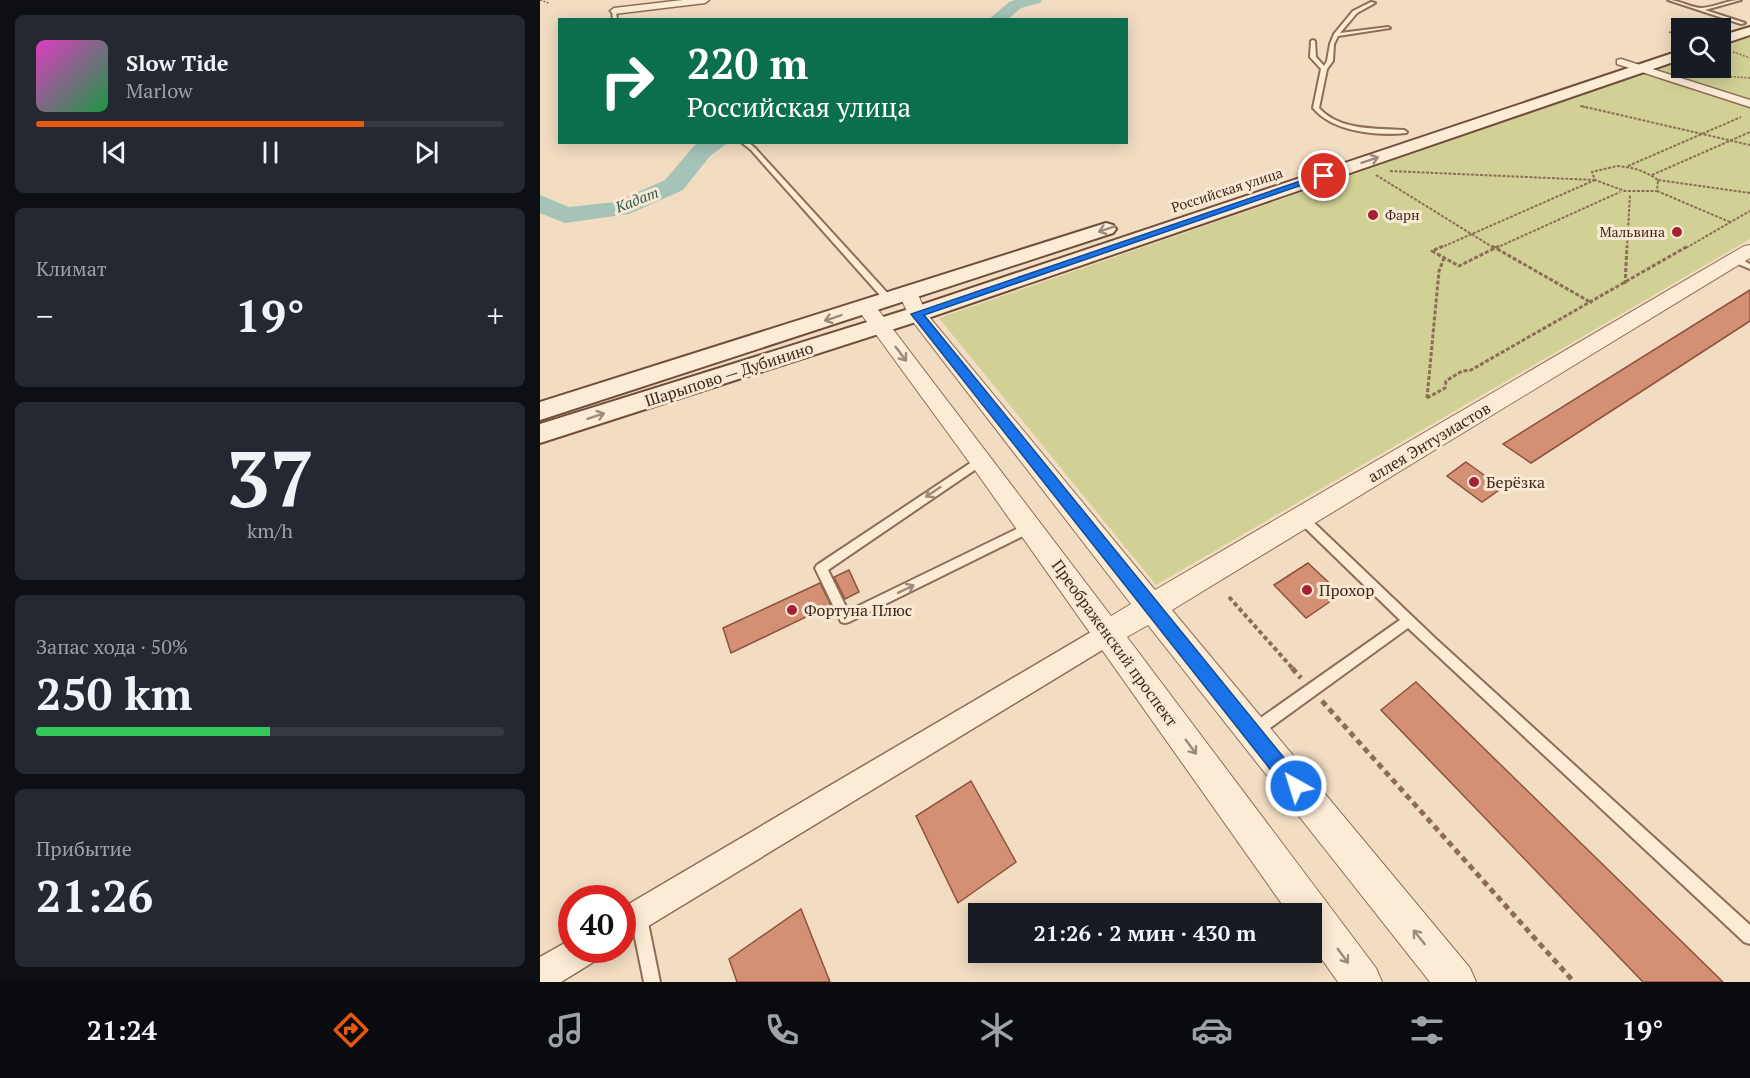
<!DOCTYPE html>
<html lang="ru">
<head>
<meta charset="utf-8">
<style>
  body { margin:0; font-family:"PT Serif",serif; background:#242831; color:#f1f3f6; height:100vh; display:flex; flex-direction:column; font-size:22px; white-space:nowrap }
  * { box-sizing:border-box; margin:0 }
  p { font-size:20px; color:#9ea1a6 }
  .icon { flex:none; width:33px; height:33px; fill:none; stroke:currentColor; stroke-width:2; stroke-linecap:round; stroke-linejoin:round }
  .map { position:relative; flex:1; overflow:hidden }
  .side { display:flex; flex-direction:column; gap:15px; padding:15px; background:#0d0f14; width:540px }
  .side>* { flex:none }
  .hud { position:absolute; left:18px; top:18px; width:570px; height:126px; border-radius:0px; box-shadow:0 3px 15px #0003; background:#0b6e4f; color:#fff; overflow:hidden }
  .controls { position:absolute; left:1131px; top:18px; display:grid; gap:12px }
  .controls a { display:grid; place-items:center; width:60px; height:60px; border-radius:0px; background:#171b24; box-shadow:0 3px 15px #0003; font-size:30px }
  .speed { position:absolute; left:18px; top:885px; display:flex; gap:12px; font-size:30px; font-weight:700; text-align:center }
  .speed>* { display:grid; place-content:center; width:78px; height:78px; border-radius:50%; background:#171b24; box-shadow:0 3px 15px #0003; line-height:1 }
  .speed .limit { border:9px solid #d22; background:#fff; color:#111 }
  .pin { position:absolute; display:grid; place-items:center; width:51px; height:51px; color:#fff; margin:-26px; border:3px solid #fff; border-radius:50%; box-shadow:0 2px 6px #0007 }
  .me { position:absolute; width:66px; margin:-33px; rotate:321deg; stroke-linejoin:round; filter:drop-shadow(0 0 4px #0008) }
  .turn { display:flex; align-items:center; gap:21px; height:126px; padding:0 30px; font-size:27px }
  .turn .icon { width:78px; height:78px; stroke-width:2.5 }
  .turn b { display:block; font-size:42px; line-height:51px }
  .big { font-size:45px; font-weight:600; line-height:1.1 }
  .side .card { flex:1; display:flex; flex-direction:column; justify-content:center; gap:9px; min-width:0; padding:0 21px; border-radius:9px; background:#242831 }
  .side .dial { align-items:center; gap:0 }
  .dial b { font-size:78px; line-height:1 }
  .song { display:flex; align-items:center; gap:18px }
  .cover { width:72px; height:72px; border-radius:9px; background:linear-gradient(135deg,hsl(310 70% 55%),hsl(140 70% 35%)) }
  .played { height:6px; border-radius:3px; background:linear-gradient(90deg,#ea580c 70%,#363941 70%) }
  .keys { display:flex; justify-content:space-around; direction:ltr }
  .heat { display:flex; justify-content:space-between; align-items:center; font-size:33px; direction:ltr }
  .charge { height:9px; border-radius:4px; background:linear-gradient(90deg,#34c759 50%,#363941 0) }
  .trip { position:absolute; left:428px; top:903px; width:354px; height:60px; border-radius:0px; background:#171b24; box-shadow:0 3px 15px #0003; font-weight:600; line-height:60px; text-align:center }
  .dock { display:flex; height:96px; justify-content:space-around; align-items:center; background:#090b0e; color:#9ea1a6 }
  .dock .icon { width:42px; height:42px }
  .dock .selected { color:#ea580c }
  .dock b { font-size:27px; color:#f1f3f6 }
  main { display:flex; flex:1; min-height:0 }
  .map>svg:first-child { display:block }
  .green { fill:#d1d195 }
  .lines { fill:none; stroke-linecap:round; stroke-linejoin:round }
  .river { fill:#a5c4b7; fill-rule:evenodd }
  .building { fill:#d49074; stroke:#8f513b; stroke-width:1.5 }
  .service-casing { stroke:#8e6d57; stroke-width:4 }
  .minor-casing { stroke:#8e6d57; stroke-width:3 }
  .tertiary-casing { stroke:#8e6d57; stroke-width:2 }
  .secondary-casing { stroke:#704e3a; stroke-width:4 }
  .path-far4 { stroke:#8e6d57; stroke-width:1.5; stroke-dasharray:2 1.5; stroke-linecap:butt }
  .path-far3 { stroke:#8e6d57; stroke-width:2; stroke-dasharray:3 1.5; stroke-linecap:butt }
  .path-far2 { stroke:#8e6d57; stroke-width:3; stroke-dasharray:4 2; stroke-linecap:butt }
  .path-far1 { stroke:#8e6d57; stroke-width:4; stroke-dasharray:4.5 3; stroke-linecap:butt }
  .path { stroke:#8e6d57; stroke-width:5; stroke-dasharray:6 4.5; stroke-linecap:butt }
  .service { fill:#fcecd6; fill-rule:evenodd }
  .minor { fill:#fcecd6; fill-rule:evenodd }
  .tertiary { fill:#fcecd6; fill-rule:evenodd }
  .secondary { fill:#fcecd6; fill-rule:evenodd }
  .oneway { stroke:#9c8a7a }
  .route { fill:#1a73e8; stroke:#114b97; stroke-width:1.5 }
  .poi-dot { fill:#a32133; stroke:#f9e9d2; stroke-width:2 }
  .labels { text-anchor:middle; stroke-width:6; stroke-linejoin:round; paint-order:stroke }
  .far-street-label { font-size:14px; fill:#3c281d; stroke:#f9e9d2 }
  .far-poi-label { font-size:14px; fill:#3c281d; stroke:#f9e9d2; text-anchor:start }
  .far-water-label { font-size:15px; font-style:italic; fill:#2b5d54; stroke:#f9e9d2 }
  .street-label { font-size:16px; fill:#3c281d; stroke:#f9e9d2 }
  .poi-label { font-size:16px; fill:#3c281d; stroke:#f9e9d2; text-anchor:start }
</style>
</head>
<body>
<main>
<section class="side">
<div class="card">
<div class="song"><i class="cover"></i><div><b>Slow Tide</b><p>Marlow</p></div></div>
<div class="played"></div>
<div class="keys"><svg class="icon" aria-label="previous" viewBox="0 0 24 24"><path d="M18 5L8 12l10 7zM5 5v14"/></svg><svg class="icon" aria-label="pause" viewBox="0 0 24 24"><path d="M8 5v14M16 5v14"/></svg><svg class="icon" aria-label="next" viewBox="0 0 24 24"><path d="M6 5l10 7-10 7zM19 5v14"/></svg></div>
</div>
<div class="card"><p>Климат</p>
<div class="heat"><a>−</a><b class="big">19°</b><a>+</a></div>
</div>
<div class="card dial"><b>37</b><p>km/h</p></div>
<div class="card"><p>Запас хода · 50%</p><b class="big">250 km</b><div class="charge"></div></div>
<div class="card"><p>Прибытие</p><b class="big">21:26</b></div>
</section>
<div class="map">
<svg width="1210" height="982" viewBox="0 0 1210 982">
  <rect width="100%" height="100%" fill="#f2ddc2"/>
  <path class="green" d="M1210,37V239L616,585L399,318L1141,61L1142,68H1180L1181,47Z"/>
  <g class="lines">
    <g class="river">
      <path d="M475,0H502L500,3L481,8L467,20H448L469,2Z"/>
      <path d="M160,142H189L170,156L143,190L89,214L25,223L0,213V195L29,207L75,202L125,180L154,146Z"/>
    </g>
  </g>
  <g class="building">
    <path d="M1210,290V321L991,463L963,444Z"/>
    <path d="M926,462L962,488L942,502L907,476Z"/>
    <path d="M768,563L801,594L766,618L734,585Z"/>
    <path d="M309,570L319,592L305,599L294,577Z"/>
    <path d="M280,583L291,605L191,653L183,628Z"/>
    <path d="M876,682L1183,982H1103L841,710Z"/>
    <path d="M431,781L476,862L418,903L376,816Z"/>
    <path d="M261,909L290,982H197L189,959Z"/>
  </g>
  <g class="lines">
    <defs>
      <g id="service">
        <path d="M1128,0C1139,0 1151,8 1162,8C1175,7 1188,0 1201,0L1165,10L1205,23L1201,24Z"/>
        <path d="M831,2L835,3L817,13L800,33L848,27L850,28L798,36L794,44L793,61L787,69L779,108C800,131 835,128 864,130L867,132L866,133C837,136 793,132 773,108L781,69L770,57L771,41L773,40L775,41L776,57L784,66L787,61L790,44L794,34L813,11Z"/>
        <path d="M74,10L76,11L77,20H73L72,11Z"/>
        <path d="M201,142H208L215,148L352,298V302H346L211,150Z"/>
        <path d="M1191,257H1197L1210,264V269L1191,261Z"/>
        <path d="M441,456L445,457L446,460L445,463L288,570L308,611L487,524H495L496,527L495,530L309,622L305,623L301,622L275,568L277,565Z"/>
        <path d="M762,514L766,515L896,639L1210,925V944L1204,942L868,628L719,736L714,738L709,736L707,731L709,726L860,620L758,521L757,518L758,515Z"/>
        <path d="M99,910L105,912L107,918L120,982H104L91,918L93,912Z"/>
      </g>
      <g id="minor">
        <path d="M143,0H169L165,3L74,14L70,11L74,8Z"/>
        <path d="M1081,59L1210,100V107L1077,64V60Z"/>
        <path d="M568,622L577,625L580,633L577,641L82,942V908Z"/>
        <path d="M32,939V950H60L55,961L21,982H0V957Z"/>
      </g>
      <path id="tertiary" d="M1210,245V258L632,610L930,968L936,982H890L608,625L587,637L836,968L842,982H798L771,944V914H749L432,466L316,307L319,303H333L571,616L591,604L370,318L359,294L362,290H376L386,313L615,590L1204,246Z"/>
      <g id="secondary">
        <path d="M1210,27V35L1180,45V36Z"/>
        <path d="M1142,50V59L385,319L0,443V424L369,309Z"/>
        <path d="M566,223L573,225L576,229L573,233L0,420V402Z"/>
      </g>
    </defs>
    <use href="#service" class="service-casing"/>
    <use href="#minor" class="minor-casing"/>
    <use href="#tertiary" class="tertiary-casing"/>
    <use href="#secondary" class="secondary-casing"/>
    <g class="path-far4">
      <path d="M0,0L9,3"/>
      <path d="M1129,32L1142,36"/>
      <path d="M1193,52L1210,58"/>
      <path d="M1173,75L1210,78"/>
      <path d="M1040,106L1048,108"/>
    </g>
    <g class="path-far3">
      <path d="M1041,106L1210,145"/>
      <path d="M1077,166C1093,167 1105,171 1118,180L1117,191H1085L1055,180L1052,172Z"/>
      <path d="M1088,166L1201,117"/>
      <path d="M850,171L1055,180"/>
      <path d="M836,175L954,248"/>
      <path d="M1112,175L1210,132"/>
      <path d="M1118,180L1210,193"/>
      <path d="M1117,191L1190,222"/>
      <path d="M900,248L1055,180"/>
      <path d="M956,248L1080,192"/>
      <path d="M1087,248L1090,194"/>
      <path d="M1146,248L1210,211"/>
    </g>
    <g class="path-far2">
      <path d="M903,246L892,251L919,266L959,246"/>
      <path d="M952,246L1052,303"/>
      <path d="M1085,284L1087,246"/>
      <path d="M887,398L905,388L906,381L922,371L931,370L1148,246"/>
      <path d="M887,398L899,271L904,258"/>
    </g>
    <path class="path-far1" d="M689,597L754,670"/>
    <g class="path">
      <path d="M752,668L761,678"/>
      <path d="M782,701L1034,982"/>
    </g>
    <use href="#service" class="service"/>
    <use href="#minor" class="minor"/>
    <use href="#tertiary" class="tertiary"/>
    <use href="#secondary" class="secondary"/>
  </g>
  <defs><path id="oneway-shaft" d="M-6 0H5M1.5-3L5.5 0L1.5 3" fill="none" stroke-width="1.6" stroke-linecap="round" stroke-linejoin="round" transform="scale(1.5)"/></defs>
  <g class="oneway">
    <use href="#oneway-shaft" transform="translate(830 160) rotate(-19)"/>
    <use href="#oneway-shaft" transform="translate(567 229) rotate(162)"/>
    <use href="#oneway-shaft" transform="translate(293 318) rotate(162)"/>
    <use href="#oneway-shaft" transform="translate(361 354) rotate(53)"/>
    <use href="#oneway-shaft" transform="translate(56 416) rotate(-18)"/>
    <use href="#oneway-shaft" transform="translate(393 492) rotate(146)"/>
    <use href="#oneway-shaft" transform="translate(366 589) rotate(-26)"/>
    <use href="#oneway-shaft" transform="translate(651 747) rotate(54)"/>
    <use href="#oneway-shaft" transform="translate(879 937) rotate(-129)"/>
    <use href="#oneway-shaft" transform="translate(803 956) rotate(54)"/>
  </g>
  <path class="route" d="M781,174L788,176L384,315L762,780L765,786L762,793L756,796L749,793L371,314Z"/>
  <g class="poi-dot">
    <circle cx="833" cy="215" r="6"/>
    <circle cx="1137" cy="232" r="6"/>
    <circle cx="934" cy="482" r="6"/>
    <circle cx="767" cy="590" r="6"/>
    <circle cx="252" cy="610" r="6"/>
  </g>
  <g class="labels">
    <g class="far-street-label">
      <text transform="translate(687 190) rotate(-18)" y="5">Российская улица</text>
    </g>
    <g class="far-poi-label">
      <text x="845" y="220">Фарн</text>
      <text x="1125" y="237" text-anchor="end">Мальвина</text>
    </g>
    <g class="far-water-label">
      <text transform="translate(97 200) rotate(-21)" y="5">Кадат</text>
    </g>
    <g class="street-label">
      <text transform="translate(189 374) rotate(-18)" y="6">Шарыпово — Дубинино</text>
      <text transform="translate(889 442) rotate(-31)" y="6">аллея Энтузиастов</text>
      <text transform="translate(575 643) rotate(54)" y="6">Преображенский проспект</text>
    </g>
    <g class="poi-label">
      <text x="946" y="488">Берёзка</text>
      <text x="779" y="596">Прохор</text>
      <text x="264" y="616">Фортуна Плюс</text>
    </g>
  </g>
</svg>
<div class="controls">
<a><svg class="icon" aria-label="search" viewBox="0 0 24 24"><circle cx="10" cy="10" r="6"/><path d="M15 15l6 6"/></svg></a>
</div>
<div class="speed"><div class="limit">40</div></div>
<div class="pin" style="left:784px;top:176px;background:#d93025"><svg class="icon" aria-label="arrive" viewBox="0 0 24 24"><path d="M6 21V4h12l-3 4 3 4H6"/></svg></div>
<svg class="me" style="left:756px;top:786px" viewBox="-20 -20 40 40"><circle r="17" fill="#1a73e8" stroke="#fff" stroke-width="3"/><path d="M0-11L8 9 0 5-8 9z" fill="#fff"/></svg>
<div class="trip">21:26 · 2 мин · 430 m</div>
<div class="hud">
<div class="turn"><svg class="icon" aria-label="right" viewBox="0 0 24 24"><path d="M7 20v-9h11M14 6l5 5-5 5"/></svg><div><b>220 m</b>Российская улица</div></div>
</div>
</div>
</main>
<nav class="dock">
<b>21:24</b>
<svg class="icon selected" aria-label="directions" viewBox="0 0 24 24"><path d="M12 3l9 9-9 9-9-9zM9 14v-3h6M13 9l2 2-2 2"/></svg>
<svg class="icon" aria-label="music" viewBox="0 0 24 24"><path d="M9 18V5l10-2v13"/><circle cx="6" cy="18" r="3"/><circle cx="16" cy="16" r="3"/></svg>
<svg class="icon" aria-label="phone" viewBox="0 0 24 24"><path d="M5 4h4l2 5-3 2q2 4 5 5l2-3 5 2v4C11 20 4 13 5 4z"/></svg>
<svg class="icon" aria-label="climate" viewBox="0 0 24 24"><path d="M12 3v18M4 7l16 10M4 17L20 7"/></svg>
<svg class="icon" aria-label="car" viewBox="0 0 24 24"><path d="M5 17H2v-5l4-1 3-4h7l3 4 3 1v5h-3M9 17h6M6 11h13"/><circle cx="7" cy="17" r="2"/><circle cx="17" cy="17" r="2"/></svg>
<svg class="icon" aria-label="filters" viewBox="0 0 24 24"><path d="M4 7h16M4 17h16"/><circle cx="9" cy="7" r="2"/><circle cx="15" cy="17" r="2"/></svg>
<b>19°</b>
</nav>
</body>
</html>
